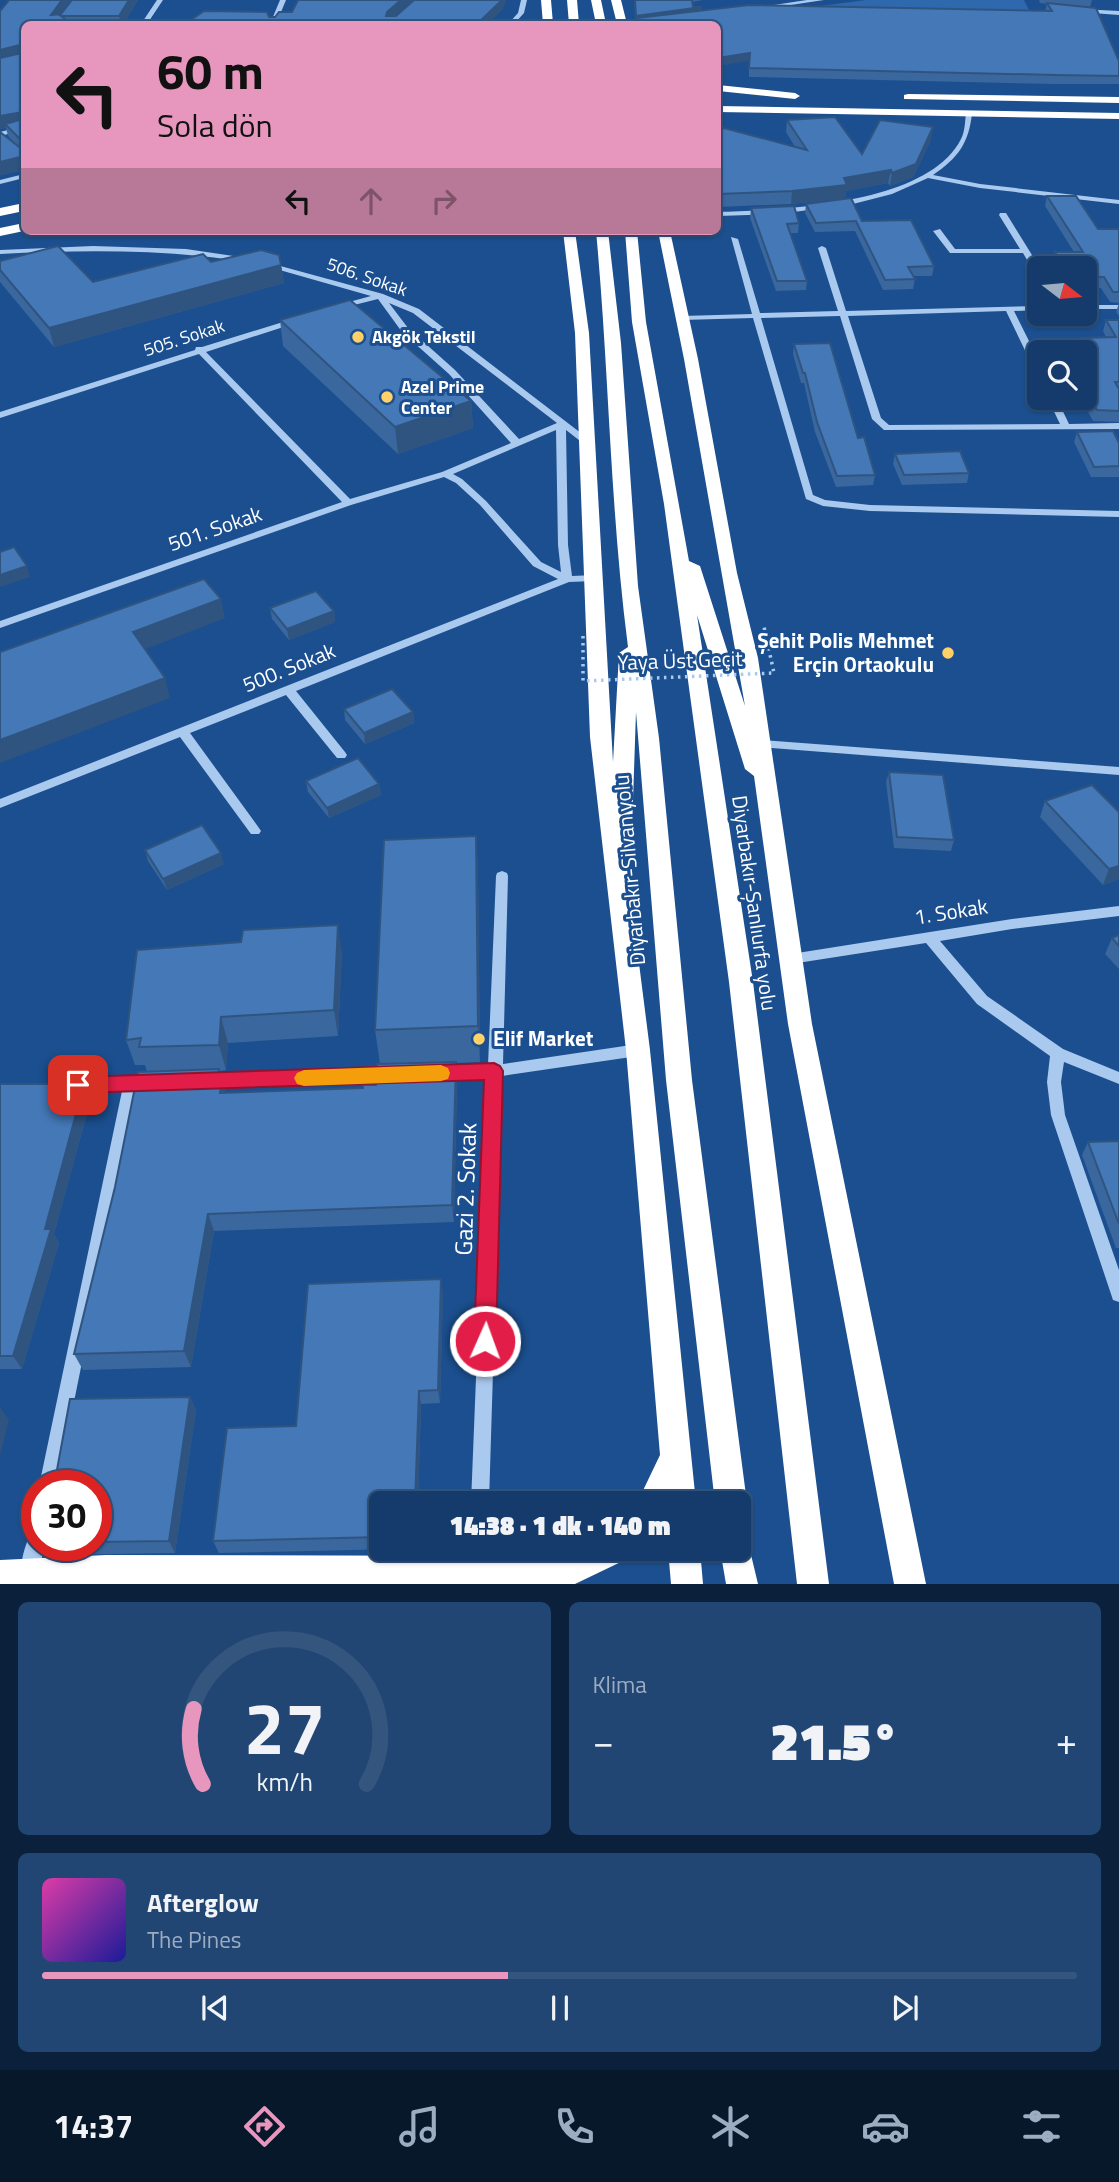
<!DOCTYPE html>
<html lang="tr">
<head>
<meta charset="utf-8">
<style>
  body { margin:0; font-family:"Titillium Web",sans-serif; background:#214673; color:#f1f3f6; height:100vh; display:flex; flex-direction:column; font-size:26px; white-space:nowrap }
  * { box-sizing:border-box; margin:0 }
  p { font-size:23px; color:#9dadc1 }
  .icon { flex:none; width:38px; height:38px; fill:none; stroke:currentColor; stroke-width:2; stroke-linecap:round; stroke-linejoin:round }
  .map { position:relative; height:1584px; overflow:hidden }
  .side { display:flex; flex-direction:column; gap:18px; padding:18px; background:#0b203b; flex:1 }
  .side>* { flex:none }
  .banner { position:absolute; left:21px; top:21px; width:700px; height:214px; border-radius:10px; box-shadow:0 2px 5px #0004,0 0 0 2px #33557e; background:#e797bd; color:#111; overflow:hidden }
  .needle { width:46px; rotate:106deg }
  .fabs { position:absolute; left:1027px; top:256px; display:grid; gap:14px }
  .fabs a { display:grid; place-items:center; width:70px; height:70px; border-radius:10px; background:#143b6b; box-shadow:0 2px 5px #0004,0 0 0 2px #33557e; font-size:35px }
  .speed { position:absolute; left:21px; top:1470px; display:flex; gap:14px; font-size:35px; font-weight:700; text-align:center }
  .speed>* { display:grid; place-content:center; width:91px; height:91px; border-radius:50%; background:#143b6b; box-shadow:0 2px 5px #0004,0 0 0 2px #33557e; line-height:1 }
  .speed .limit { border:10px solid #d22; background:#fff; color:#111 }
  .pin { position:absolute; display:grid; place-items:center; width:60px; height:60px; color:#fff; margin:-30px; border-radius:14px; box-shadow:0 4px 10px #0006 }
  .me { position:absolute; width:77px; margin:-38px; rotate:2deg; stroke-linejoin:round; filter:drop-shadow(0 0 5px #0008) }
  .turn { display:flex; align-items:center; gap:24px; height:147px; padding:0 21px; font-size:32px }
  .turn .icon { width:91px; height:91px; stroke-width:2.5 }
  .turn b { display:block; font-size:49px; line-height:60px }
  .lanes { display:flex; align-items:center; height:66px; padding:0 21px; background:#0003; justify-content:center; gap:35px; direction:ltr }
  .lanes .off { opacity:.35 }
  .big { font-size:52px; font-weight:800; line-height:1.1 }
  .side .tile { flex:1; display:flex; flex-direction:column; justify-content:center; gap:10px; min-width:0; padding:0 24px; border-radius:10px; background:#214673 }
  .side .dial { align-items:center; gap:0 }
  .dial svg { height:182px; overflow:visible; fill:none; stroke:#33557e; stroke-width:7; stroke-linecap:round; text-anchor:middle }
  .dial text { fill:#f1f3f6; stroke:none }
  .song { display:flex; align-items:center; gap:21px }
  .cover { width:84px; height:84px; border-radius:10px; background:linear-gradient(135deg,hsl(320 70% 55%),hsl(240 70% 35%)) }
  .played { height:7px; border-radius:4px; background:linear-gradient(90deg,#e797bd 45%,#33557e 45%) }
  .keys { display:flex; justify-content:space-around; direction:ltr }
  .heat { display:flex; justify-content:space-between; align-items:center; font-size:38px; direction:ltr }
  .side .tiles { flex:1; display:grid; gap:18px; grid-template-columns:1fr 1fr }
  .tile:last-child { grid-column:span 2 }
  .trip { position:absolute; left:369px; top:1491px; width:382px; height:70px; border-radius:10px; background:#143b6b; box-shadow:0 2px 5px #0004,0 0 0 2px #33557e; font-weight:800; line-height:70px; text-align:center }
  .tabs { display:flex; height:112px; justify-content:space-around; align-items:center; background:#08182b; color:#9dadc1 }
  .tabs .icon { width:49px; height:49px }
  .tabs .selected { color:#e797bd }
  .tabs b { font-size:32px; color:#f1f3f6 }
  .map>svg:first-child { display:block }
  .green { fill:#2e69ad }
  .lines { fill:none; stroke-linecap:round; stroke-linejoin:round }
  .minor { fill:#a9c9ee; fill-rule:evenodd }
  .highway { fill:#fff; fill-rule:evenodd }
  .path-bridge { stroke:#a9c9ee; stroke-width:3.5; stroke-dasharray:2.5 4.5; stroke-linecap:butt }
  .wall { fill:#3a679d }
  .shaded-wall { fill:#305480 }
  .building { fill:#4478b7; stroke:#305480; stroke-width:2 }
  .route { fill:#e11d48; stroke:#92132f; stroke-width:2 }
  .slow { fill:#f59e0b }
  .poi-dot { fill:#ffd166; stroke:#1b4f8f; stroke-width:2.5 }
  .labels { text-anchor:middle; stroke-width:6; stroke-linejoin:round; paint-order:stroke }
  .far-street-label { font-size:18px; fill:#fff; stroke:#1b4f8f }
  .far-poi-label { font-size:18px; font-weight:bold; fill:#fff; stroke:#1b4f8f; text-anchor:start }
  .street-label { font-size:21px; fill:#fff; stroke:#1b4f8f }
  .poi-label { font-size:21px; font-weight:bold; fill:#fff; stroke:#1b4f8f; text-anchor:end }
  .near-street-label { font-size:24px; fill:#fff; stroke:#1b4f8f }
</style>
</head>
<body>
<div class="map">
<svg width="1119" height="1584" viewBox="0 0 1119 1584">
  <rect width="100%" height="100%" fill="#1b4f8f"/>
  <path class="green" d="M866,0H1024L1032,16L820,6Z"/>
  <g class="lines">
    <g class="minor">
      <path d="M157,0H163L147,24H141Z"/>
      <path d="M280,0H286L276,24H270Z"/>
      <path d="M521,0H527L524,13L514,24H508L518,13Z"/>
      <path d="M807,0H824L764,9L761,7Z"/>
      <path d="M1081,9L1119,11V15L1079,12Z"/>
      <path d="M969,111L972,113C969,143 958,158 933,175L980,184L1119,200V204L980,188L928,178L892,194L853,204L779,214L718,216V212C782,210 928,205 961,139C965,132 965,121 966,113Z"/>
      <path d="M24,126V130L0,136V132Z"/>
      <path d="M24,174V178L0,184V180Z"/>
      <path d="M1000,213H1006L1040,268V277H1037L1023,253H950L933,231L940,229L955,249H1020L999,215Z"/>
      <path d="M265,231H274L275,232L271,234Z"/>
      <path d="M731,237L738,239L760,313L838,311L818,248L822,246L826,248L846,311L1040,306V310L1014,311L1040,363V375L1036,373L1006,311L848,316L881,418L889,425L1060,424L1047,397H1056L1069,424L1119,423V429L884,430L872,419L840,316L761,318L813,495L825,500L870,505L1119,511V517L870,511L823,506L806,499L753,318L682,320L678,318L682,316L752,314Z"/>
      <path d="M93,246L186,249L247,258L251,260L247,262C165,249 83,250 0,254V250Z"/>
      <path d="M262,261L383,294L419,309L590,440V444H584L566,430L568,545L572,576L594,575L599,578L594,581L569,582L296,691L345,752L347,755L345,758H337L286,695L190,733L259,828L261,831L259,834H251L180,737L0,808V799L558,579L533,566L480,505L456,483L444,477L351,505L0,628V621L342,502L199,354L0,418V412L195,350L196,347H202L296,318L300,320L299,322L206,352L350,499L442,472L511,443L449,374L402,332L378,299L338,309V305L371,296L262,265ZM389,303L413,313L557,423L519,439L455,370L408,328ZM556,430L558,545L561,572L541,562L486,501L462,479L453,474Z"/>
      <rect x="1085" y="305" width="34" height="4"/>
      <path d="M762,740L1119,767V775L758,747L756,744L758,741Z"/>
      <path d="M502,871L507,873L508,876L503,1064L638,1044L643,1046L645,1050L643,1054L638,1056L502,1076L489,1503H471L488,1077L441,1079L436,1077L434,1073L436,1069L441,1067L488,1065L496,876L497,873Z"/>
      <path d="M1119,906V916L1012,929L940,941L987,996L1063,1049L1119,1072V1084L1064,1062L1061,1082L1065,1115L1119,1270V1302L1113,1300L1111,1294L1051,1115L1047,1082L1050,1056L977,1004L926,943L791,964L786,963L784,959L786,955L791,954L1012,919Z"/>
      <path d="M391,1069L396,1071L398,1075L396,1079L391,1081L207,1088L202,1086L200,1082L202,1078L207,1076Z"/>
      <path d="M150,1078L155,1080L157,1084L155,1088L137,1090L57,1486H39L122,1091H70L65,1089L63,1085L65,1081L70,1079Z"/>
      <path d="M37,1532V1545H45L37,1579L30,1581L23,1579C18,1566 25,1547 30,1534Z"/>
      <path d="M470,1549H488L487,1570L485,1577L478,1579L471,1577L469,1570Z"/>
    </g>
    <g class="highway">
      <path d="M541,0H551L553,24H543Z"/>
      <path d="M567,0H577L579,24H569Z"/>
      <path d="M591,0H601L606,24H596Z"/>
      <path d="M611,0H621L627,24H617Z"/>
      <path d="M718,85L795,93L800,96L795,99L718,91Z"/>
      <path d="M908,94L1119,97V103L904,99V95Z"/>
      <path d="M718,106L1119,113V119L718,112Z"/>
      <path d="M24,203V211L0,216V208Z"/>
      <path d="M24,223V231L0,236V228Z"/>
      <path d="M563,231H575L589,333L613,762L619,653L628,647C610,509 609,369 596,231H608L621,343L638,586L659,738L692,1080L747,1503L738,1516V1503H715L666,1080L636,712L632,830L623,837L650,1050L696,1503H637L660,1455L626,1050L590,737L575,333Z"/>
      <path d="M625,231H637L646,322L689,561L700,566L745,706L684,359L658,231H670L698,359L737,573L758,658L812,1024L926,1584H894L788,1024L754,776L745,769L697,615L753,982L829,1584H797L729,982L664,504L632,322Z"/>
      <path d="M738,1534L747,1538L758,1584H726L720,1549H738Z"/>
      <path d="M579,1549H630L625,1560L575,1584H0V1560L106,1555L532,1556Z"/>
      <path d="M668,1549H700L703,1584H671Z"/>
    </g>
    <path class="path-bridge" d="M583,636V681L774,673L764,627"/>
  </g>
  <g class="wall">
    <path d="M9,0H138L123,24H24V170L0,175L19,147L8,136L6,128L0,129Z"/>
    <path d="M634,0H703L692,2L693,7L702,10L1045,11L1047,4L1040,3L1039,0H1092L1090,7L1064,5L1119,61V84H1054L749,77V61L718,24H636Z"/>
    <path d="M787,120L862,154L931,140L913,177L890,186L888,183L846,191L845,198L791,204L718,207V132L795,147L786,132Z"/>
    <path d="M1047,196L1098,229H1119V316L1116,312L1119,303L1110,302L1101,288H1085V268H1056L1053,263L1055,252H1074L1045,206Z"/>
    <path d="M806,204L862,221L934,266L932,276H913L915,279L913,289L883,290L855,231L815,232L805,213Z"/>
    <path d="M751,208L799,223L798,233H790L807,281L806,290L776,291L750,218Z"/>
    <path d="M0,261L93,282L211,262L281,265L284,283L54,347L0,282Z"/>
    <path d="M280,320L471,401L473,428L398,454L283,346Z"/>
    <path d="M1106,320H1119V422L1093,421L1080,397H1085V352H1077L1080,338L1106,337L1103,331Z"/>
    <path d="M794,344L858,438L875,475L873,485L836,487L815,432L804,383H801L793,354Z"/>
    <path d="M1077,432L1119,443V477H1091L1074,442Z"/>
    <path d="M895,454L969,473L967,483L902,485L893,464Z"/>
    <path d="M270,608L334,611L335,622L289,640L272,619Z"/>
    <path d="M344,709L413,712L414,723L365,744L345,720Z"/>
    <path d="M889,772L954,840L951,851L894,848L886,782Z"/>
    <path d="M306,781L379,784L381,795L329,818L308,792Z"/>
    <path d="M1045,801L1119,879L1103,885L1040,817Z"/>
    <path d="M476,836L478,873L480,1062L456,1063L457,1081L454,1222L214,1231L191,1367L83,1370L74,1354L147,1072L145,1065H135L126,1040L342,951L338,1036L228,1043L226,1070L220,1071L226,1093L363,1088L376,1085L380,1064L375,1030Z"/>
    <path d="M145,850L224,864L167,890L148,861Z"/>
    <path d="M1119,935V969L1105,954L1112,938Z"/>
    <path d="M0,1084H84L91,1099L54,1234L59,1243L22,1369H0Z"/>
    <path d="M1119,1141V1248H1116L1082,1155L1088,1142Z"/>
    <path d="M443,1293L440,1403L421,1404L418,1503H382V1549H397L219,1553L213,1541L296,1426Z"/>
    <path d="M190,1397L196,1410L175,1553L51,1555L44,1545H96V1486Z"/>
  </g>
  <g class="shaded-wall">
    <path d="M62,0H72L54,24L51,15Z"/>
    <path d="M129,0H138L123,24H121L119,16Z"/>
    <path d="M401,0H413L387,22V12Z"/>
    <path d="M502,0H506L503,9L488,24H477Z"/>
    <path d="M702,7V12L637,18L636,21V16Z"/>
    <path d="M23,44L24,52L0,62V50Z"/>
    <path d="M750,53L749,61L718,66V58Z"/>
    <path d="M23,112L24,120L5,124L6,128L0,129V116Z"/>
    <path d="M933,127L931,140L913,177L890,186L892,173Z"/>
    <path d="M24,156V170L0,175V162Z"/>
    <path d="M891,170L888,183L846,191L845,198L791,204L792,191L844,178Z"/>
    <path d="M281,265L284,283L54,347L49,328Z"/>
    <path d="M471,401L473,428L398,454L395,427Z"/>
    <path d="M27,566L30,577L0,587V575Z"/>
    <path d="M221,599L225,618L138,652L133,632Z"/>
    <path d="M334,611L335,622L289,640L287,629Z"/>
    <path d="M165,678L170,698L0,763V740Z"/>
    <path d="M413,712L414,723L365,744L364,733Z"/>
    <path d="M379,784L381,795L329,818L327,808Z"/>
    <path d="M476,836L478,873L480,1062L478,1026Z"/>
    <path d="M221,853L224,864L167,890L163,879Z"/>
    <path d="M1119,866V879L1103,885L1109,869Z"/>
    <path d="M338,925L342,951L338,1036L334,1010Z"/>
    <path d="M221,1017L228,1043L226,1070L219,1045Z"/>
    <path d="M456,1062L457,1081L454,1222L452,1205Z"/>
    <path d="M219,1069L222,1079L228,1097L220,1093L218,1079Z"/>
    <path d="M84,1084L91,1099L54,1234L59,1243L22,1369L13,1356L45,1229Z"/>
    <path d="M208,1214L214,1231L191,1367L184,1351Z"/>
    <path d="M441,1279L443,1293L440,1403L438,1390Z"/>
    <path d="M419,1391L421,1404L418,1503H415Z"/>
    <path d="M190,1397L196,1410L175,1553L169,1541Z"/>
    <path d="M0,1407L9,1420L0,1456Z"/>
  </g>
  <g class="building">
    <path d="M9,0H62L51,15L61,14L72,0H129L119,16H61L72,24H24V156L0,162V132L23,150V142L5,124L23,119V112L0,116V58L22,53L23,44L0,50V11Z"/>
    <path d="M298,0H401L387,12L386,16H396L414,0H502L477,24H185L204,11L267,12L269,17H275L279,12H292Z"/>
    <path d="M635,0H692L693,7H702L636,16Z"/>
    <path d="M1047,3L1096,8L1119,61V76L1056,75L749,68L750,53L718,58V24H643L637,18L749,5L1052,11Z"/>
    <path d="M835,117L862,154L880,120L933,127L916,164L892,173L891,170L844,178L847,185L792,191L718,194V132L724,128L807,150L787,120Z"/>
    <path d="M1047,196H1076L1098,229H1119V292H1113L1104,277H1085V268H1064L1055,252H1083Z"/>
    <path d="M851,198L862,221L911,220L934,266L908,267L915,279L885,280L856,221L816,223L806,204Z"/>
    <path d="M794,206L799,223L787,224L807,281H777L751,208Z"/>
    <path d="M58,246L93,282L203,254L211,262L261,250L279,255L281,265L49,328L0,270V261Z"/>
    <path d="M350,300L471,401L395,427L280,320Z"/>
    <path d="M1106,320H1119V382H1115L1119,389V411L1097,410L1085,390V352H1080V338L1116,337Z"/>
    <path d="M830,343L858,438L864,437L875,475L837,476L817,422L805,373H803L794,344Z"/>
    <path d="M1113,431L1119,443V466L1094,467L1077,432Z"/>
    <path d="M960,451L969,473L904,475L895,454Z"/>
    <path d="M14,547L27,566L0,575V552Z"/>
    <path d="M204,579L221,599L133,632L165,678L0,740V652Z"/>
    <path d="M316,591L334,611L287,629L270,608Z"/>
    <path d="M392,689L413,712L364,733L344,709Z"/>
    <path d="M358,758L379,784L327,808L306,781Z"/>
    <path d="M889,772L943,775L954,840L897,837Z"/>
    <path d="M1092,785L1119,812V866L1109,869L1045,801Z"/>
    <path d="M202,825L221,853L163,879L145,850Z"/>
    <path d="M476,836L478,1026L375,1030L384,840Z"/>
    <path d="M338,925L334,1010L221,1017L219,1045L139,1047L141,1038L126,1040L137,950L241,942L243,930Z"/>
    <path d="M1119,935V946L1112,938Z"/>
    <path d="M456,1062L452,1205L208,1214L184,1351L74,1354L115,1187L138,1072L219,1069L218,1079H222L220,1093L363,1088V1085H376L377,1064Z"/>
    <path d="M0,1084H84L45,1229H51L13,1356H0Z"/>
    <path d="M1119,1141V1224L1088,1142Z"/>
    <path d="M441,1279L438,1390L419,1391L415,1503H382V1537L213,1541L227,1428L296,1426L308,1284Z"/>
    <path d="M190,1397L169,1541L96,1542V1486H54L70,1399Z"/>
  </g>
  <path class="route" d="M494,1063L500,1066L503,1071L496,1341L493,1349L485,1352L478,1349L474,1341L484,1080L78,1093L72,1091L69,1085L72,1080L78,1077Z"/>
  <path class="slow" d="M441,1065L448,1068L450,1073L448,1079L441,1081L304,1086L297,1084L294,1078L297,1073L304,1070Z"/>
  <g class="poi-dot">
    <circle cx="358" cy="337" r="7"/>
    <circle cx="387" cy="397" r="7"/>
    <circle cx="948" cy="653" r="7"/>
    <circle cx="479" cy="1039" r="7"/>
  </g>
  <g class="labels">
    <g class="far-street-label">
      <text transform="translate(367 277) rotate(19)" y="6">506. Sokak</text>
      <text transform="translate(184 338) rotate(-18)" y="6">505. Sokak</text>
    </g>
    <g class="far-poi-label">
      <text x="372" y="343">Akgök Tekstil</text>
      <text x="401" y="393">Azel Prime<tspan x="401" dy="21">Center</tspan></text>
    </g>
    <g class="street-label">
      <text transform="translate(215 529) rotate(-19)" y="7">501. Sokak</text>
      <text transform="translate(680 661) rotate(-2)" y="7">Yaya Üst Geçit</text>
      <text transform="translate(289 668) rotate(-22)" y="7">500. Sokak</text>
      <text transform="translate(630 870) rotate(-95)" y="7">Diyarbakır-Silvan yolu</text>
      <text transform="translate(754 903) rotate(82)" y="7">Diyarbakır-Şanlıurfa yolu</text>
      <text transform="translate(951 912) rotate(-9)" y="7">1. Sokak</text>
    </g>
    <g class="poi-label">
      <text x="934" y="648">Şehit Polis Mehmet<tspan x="934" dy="24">Erçin Ortaokulu</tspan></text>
      <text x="493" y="1046" text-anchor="start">Elif Market</text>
    </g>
    <g class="near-street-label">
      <text transform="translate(466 1189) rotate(-88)" y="8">Gazi 2. Sokak</text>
    </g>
  </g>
</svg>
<div class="fabs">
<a><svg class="needle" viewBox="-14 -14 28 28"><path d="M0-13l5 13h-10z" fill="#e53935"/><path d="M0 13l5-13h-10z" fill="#9dadc1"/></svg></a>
<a><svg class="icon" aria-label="search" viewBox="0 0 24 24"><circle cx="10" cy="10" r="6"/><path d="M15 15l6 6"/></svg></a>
</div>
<div class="speed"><div class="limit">30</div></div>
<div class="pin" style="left:78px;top:1085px;background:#d93025"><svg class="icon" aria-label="arrive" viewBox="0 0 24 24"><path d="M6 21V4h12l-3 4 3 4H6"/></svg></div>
<svg class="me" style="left:485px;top:1341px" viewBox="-20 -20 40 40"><circle r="17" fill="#e11d48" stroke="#fff" stroke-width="3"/><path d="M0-11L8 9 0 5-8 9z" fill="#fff"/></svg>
<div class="trip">14:38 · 1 dk · 140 m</div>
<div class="banner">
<div class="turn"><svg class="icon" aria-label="left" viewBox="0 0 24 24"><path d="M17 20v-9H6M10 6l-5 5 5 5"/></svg><div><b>60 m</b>Sola dön</div></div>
<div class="lanes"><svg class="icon" aria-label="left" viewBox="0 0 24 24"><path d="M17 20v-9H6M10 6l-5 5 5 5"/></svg><svg class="icon off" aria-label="ahead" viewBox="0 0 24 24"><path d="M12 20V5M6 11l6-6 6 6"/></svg><svg class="icon off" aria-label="right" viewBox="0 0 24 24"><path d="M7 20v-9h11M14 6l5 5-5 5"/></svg></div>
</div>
</div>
<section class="side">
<div class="tiles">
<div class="tile dial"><svg viewBox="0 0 100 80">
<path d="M14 69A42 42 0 1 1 86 69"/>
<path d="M14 69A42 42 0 0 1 10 36" stroke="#e797bd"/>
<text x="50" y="56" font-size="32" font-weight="700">27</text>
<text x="50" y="72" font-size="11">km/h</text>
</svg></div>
<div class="tile"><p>Klima</p>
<div class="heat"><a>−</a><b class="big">21.5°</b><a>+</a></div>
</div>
<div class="tile">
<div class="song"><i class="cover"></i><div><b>Afterglow</b><p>The Pines</p></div></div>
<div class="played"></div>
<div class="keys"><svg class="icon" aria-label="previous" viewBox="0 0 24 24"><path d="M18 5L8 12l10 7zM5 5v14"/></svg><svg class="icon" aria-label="pause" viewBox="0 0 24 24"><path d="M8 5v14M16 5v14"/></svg><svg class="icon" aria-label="next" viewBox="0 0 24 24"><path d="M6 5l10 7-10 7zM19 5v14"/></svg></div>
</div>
</div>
</section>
<nav class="tabs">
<b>14:37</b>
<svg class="icon selected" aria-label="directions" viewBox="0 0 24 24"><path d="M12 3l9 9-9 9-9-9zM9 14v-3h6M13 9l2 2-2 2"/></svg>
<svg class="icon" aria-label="music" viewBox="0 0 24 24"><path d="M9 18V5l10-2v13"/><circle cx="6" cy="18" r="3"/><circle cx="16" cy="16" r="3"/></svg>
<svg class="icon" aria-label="phone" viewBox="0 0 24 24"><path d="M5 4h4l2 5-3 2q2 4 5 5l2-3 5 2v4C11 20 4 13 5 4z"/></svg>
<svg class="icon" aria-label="climate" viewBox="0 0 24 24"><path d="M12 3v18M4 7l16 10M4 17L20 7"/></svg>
<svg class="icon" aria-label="car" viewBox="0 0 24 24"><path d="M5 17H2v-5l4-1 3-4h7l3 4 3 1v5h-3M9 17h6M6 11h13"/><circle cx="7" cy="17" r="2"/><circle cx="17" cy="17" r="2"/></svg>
<svg class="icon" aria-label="filters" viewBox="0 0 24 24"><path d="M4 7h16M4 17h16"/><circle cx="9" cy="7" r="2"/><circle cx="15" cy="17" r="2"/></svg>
</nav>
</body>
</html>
